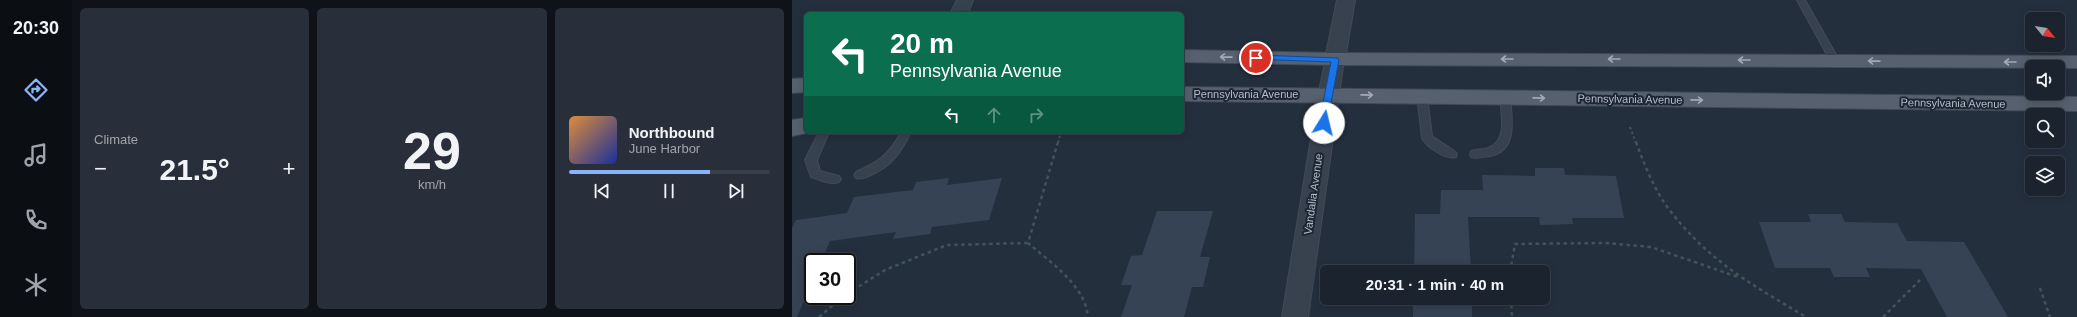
<!DOCTYPE html>
<html lang="en">
<head>
<meta charset="utf-8">
<style>
  body { margin:0; font-family:Helvetica,sans-serif; background:#282f3a; color:#f1f3f6; height:100vh; display:flex; flex-direction:column; font-size:15px; white-space:nowrap }
  * { box-sizing:border-box; margin:0 }
  p { font-size:13px; color:#a0a4aa }
  .icon { flex:none; width:22px; height:22px; fill:none; stroke:currentColor; stroke-width:2; stroke-linecap:round; stroke-linejoin:round }
  .map { position:relative; flex:1; overflow:hidden }
  .drawer { display:flex; flex-direction:column; gap:8px; padding:8px; background:#0f1319; width:720px }
  .drawer>* { flex:none }
  .guide { position:absolute; left:12px; top:12px; width:380px; height:122px; border-radius:6px; box-shadow:0 2px 10px #0003,0 0 0 1px #39404a; background:#0b6e4f; color:#fff; overflow:hidden }
  .needle { width:26px; rotate:120deg }
  .controls { position:absolute; left:1233px; top:12px; display:grid; gap:8px }
  .controls a { display:grid; place-items:center; width:40px; height:40px; border-radius:6px; background:#1b232e; box-shadow:0 2px 10px #0003,0 0 0 1px #39404a; font-size:20px }
  .speed { position:absolute; left:12px; top:253px; display:flex; gap:8px; font-size:20px; font-weight:700; text-align:center }
  .speed>* { display:grid; place-content:center; width:52px; height:52px; border-radius:50%; background:#1b232e; box-shadow:0 2px 10px #0003,0 0 0 1px #39404a; line-height:1 }
  .speed .limit { border:2px solid #111; border-radius:6px; background:#fff; color:#111 }
  .pin { position:absolute; display:grid; place-items:center; width:34px; height:34px; color:#fff; margin:-17px; border:2px solid #fff; border-radius:50%; box-shadow:0 1px 4px #0007 }
  .me { position:absolute; width:44px; margin:-22px; rotate:9deg; stroke-linejoin:round; filter:drop-shadow(0 0 3px #0008) }
  .turn { display:flex; align-items:center; gap:14px; height:84px; padding:0 20px; font-size:18px }
  .turn .icon { width:52px; height:52px; stroke-width:2.5 }
  .turn b { display:block; font-size:28px; line-height:34px }
  .lanes { display:flex; align-items:center; height:38px; padding:0 20px; background:#0003; justify-content:center; gap:20px; direction:ltr }
  .lanes .off { opacity:.35 }
  .big { font-size:30px; font-weight:700; line-height:1.1 }
  .drawer .tile { flex:1; display:flex; flex-direction:column; justify-content:center; gap:6px; min-width:0; padding:0 14px; border-radius:6px; background:#282f3a }
  .drawer .dial { align-items:center; gap:0 }
  .dial b { font-size:52px; line-height:1 }
  .song { display:flex; align-items:center; gap:12px }
  .cover { width:48px; height:48px; border-radius:6px; background:linear-gradient(135deg,hsl(30 70% 55%),hsl(230 70% 35%)) }
  .played { height:4px; border-radius:2px; background:linear-gradient(90deg,#8ab4f8 70%,#39404a 70%) }
  .keys { display:flex; justify-content:space-around; direction:ltr }
  .heat { display:flex; justify-content:space-between; align-items:center; font-size:22px; direction:ltr }
  .drawer .tiles { flex:1; display:grid; gap:8px; grid-template-columns:repeat(3,1fr) }
  .trip { position:absolute; left:528px; top:265px; width:230px; height:40px; border-radius:6px; background:#1b232e; box-shadow:0 2px 10px #0003,0 0 0 1px #39404a; font-weight:700; line-height:40px; text-align:center }
  main { display:flex; flex:1; min-height:0 }
  .tab-bar { display:flex; flex-direction:column; width:72px; justify-content:space-around; align-items:center; background:#0b0e12; color:#a0a4aa }
  .tab-bar .icon { width:28px; height:28px }
  .tab-bar .active { color:#8ab4f8 }
  .tab-bar b { font-size:18px; color:#f1f3f6 }
  .map>svg:first-child { display:block }
  .building { fill:#364354 }
  .lines { fill:none; stroke-linecap:round; stroke-linejoin:round }
  .service-casing { stroke:#414a57; stroke-width:2 }
  .minor-casing { stroke:#414a57; stroke-width:2 }
  .tertiary-casing { stroke:#414a57; stroke-width:2 }
  .primary-casing { stroke:#414a57; stroke-width:2 }
  .path-far1 { stroke:#3f5557; stroke-width:2; stroke-dasharray:2.5 2.5; stroke-linecap:butt }
  .path { stroke:#3f5557; stroke-width:2.5; stroke-dasharray:3.5 3.5; stroke-linecap:butt }
  .service { fill:#38414e; fill-rule:evenodd }
  .minor { fill:#38414e; fill-rule:evenodd }
  .tertiary { fill:#38414e; fill-rule:evenodd }
  .primary { fill:#56606e; fill-rule:evenodd }
  .oneway { stroke:#a1aab7 }
  .route { fill:#1a73e8; stroke:#114b97 }
  .labels { text-anchor:middle; stroke-width:4; stroke-linejoin:round; paint-order:stroke }
  .street-label { font-size:11px; fill:#b4bcc9; stroke:#1d2633 }
</style>
</head>
<body>
<main>
<nav class="tab-bar">
<b>20:30</b>
<svg class="icon active" aria-label="directions" viewBox="0 0 24 24"><path d="M12 3l9 9-9 9-9-9zM9 14v-3h6M13 9l2 2-2 2"/></svg>
<svg class="icon" aria-label="music" viewBox="0 0 24 24"><path d="M9 18V5l10-2v13"/><circle cx="6" cy="18" r="3"/><circle cx="16" cy="16" r="3"/></svg>
<svg class="icon" aria-label="phone" viewBox="0 0 24 24"><path d="M5 4h4l2 5-3 2q2 4 5 5l2-3 5 2v4C11 20 4 13 5 4z"/></svg>
<svg class="icon" aria-label="climate" viewBox="0 0 24 24"><path d="M12 3v18M4 7l16 10M4 17L20 7"/></svg>
</nav>
<section class="drawer">
<div class="tiles">
<div class="tile"><p>Climate</p>
<div class="heat"><a>−</a><b class="big">21.5°</b><a>+</a></div>
</div>
<div class="tile dial"><b>29</b><p>km/h</p></div>
<div class="tile">
<div class="song"><i class="cover"></i><div><b>Northbound</b><p>June Harbor</p></div></div>
<div class="played"></div>
<div class="keys"><svg class="icon" aria-label="previous" viewBox="0 0 24 24"><path d="M18 5L8 12l10 7zM5 5v14"/></svg><svg class="icon" aria-label="pause" viewBox="0 0 24 24"><path d="M8 5v14M16 5v14"/></svg><svg class="icon" aria-label="next" viewBox="0 0 24 24"><path d="M6 5l10 7-10 7zM19 5v14"/></svg></div>
</div>
</div>
</section>
<div class="map">
<svg width="1285" height="317" viewBox="0 0 1285 317">
  <rect width="100%" height="100%" fill="#242f3e"/>
  <g class="building">
    <path d="M743,168H772L773,175L824,176L832,218H780L781,224L748,225L747,217H676L679,272H622L623,214H648L649,190H691L690,175L743,176Z"/>
    <path d="M157,178L155,185L210,178L197,220L140,227L138,234L101,239L104,232L38,241L29,262H21V280L5,317H0V228L4,220L55,213L62,197L121,190L124,182Z"/>
    <path d="M365,211H421L408,257H418L411,287H400L392,317H329L340,285H329L339,256L350,255Z"/>
    <path d="M1016,214H1049L1053,222L1105,223L1115,241L1172,242L1216,317H1155L1129,269L1074,268L1078,277H1042L1038,268H983L967,222H1019Z"/>
    <rect x="621" y="298" width="59" height="19"/>
  </g>
  <g class="lines">
    <defs>
      <g id="service">
        <path d="M1005,0H1013L1047,60L1045,62H1039Z"/>
        <path d="M630,93L635,96L640,136C646,141 663,150 665,154L664,157C653,160 635,147 630,138L625,96Z"/>
        <path d="M713,94L718,97C720,118 726,151 698,156C692,157 685,159 679,157L678,154L679,151C685,149 693,150 698,147C716,139 709,113 708,97Z"/>
        <path d="M27,132H37L25,160L28,171L47,176L49,179L47,182C39,185 27,180 19,177L13,160Z"/>
        <path d="M109,132H119C109,152 100,166 79,175C74,177 70,180 64,178L62,175L64,172C87,162 97,155 109,132Z"/>
      </g>
      <g id="minor">
        <path d="M165,0H181L176,14H158Z"/>
        <path d="M543,53L549,55L552,59L516,317H490L526,95L534,59L537,55Z"/>
      </g>
      <path id="tertiary" d="M545,0H563L553,59L550,63L543,65L536,63L533,59Z"/>
      <g id="primary">
        <path d="M390,50L543,53L1285,56V68L543,65L390,62Z"/>
        <path d="M14,78V92L0,93V79Z"/>
        <path d="M390,87L1285,97V111L390,101Z"/>
        <path d="M14,118V132H19L0,136V120Z"/>
      </g>
    </defs>
    <use href="#service" class="service-casing"/>
    <use href="#minor" class="minor-casing"/>
    <use href="#tertiary" class="tertiary-casing"/>
    <use href="#primary" class="primary-casing"/>
    <g class="path-far1">
      <path d="M838,127L844,143"/>
      <path d="M266,143L269,132"/>
    </g>
    <g class="path">
      <path d="M266,142L236,243C259,263 293,285 296,317"/>
      <path d="M844,142C852,164 862,189 876,208C916,261 959,284 1014,317"/>
      <path d="M718,272L723,244L814,243L859,247L946,277"/>
      <path d="M1248,288L1258,317"/>
      <path d="M55,294L93,270L155,245L236,243"/>
      <path d="M719,298L720,317"/>
      <path d="M27,317L52,296"/>
      <path d="M1091,317L1128,280"/>
    </g>
    <use href="#service" class="service"/>
    <use href="#minor" class="minor"/>
    <use href="#tertiary" class="tertiary"/>
    <use href="#primary" class="primary"/>
  </g>
  <defs><path id="oneway-shaft" d="M-6 0H5M1.5-3L5.5 0L1.5 3" fill="none" stroke-width="1.6" stroke-linecap="round" stroke-linejoin="round"/></defs>
  <g class="oneway">
    <use href="#oneway-shaft" transform="translate(434 57) rotate(-179)"/>
    <use href="#oneway-shaft" transform="translate(715 59) rotate(180)"/>
    <use href="#oneway-shaft" transform="translate(822 59) rotate(-180)"/>
    <use href="#oneway-shaft" transform="translate(952 60) rotate(-180)"/>
    <use href="#oneway-shaft" transform="translate(1082 61) rotate(-179)"/>
    <use href="#oneway-shaft" transform="translate(1218 62) rotate(-180)"/>
    <use href="#oneway-shaft" transform="translate(575 95) rotate(1)"/>
    <use href="#oneway-shaft" transform="translate(747 98) rotate(1)"/>
    <use href="#oneway-shaft" transform="translate(905 100) rotate(1)"/>
  </g>
  <path class="route" d="M464,55L546,58L547,60L535,125H529L527,123L539,62L461,59L460,58Z"/>
  <g class="labels">
    <g class="street-label">
      <text x="454" y="98">Pennsylvania Avenue</text>
      <text transform="translate(838 99) rotate(1)" y="4">Pennsylvania Avenue</text>
      <text transform="translate(1161 103) rotate(1)" y="4">Pennsylvania Avenue</text>
      <text transform="translate(521 194) rotate(-82)" y="4">Vandalia Avenue</text>
    </g>
  </g>
</svg>
<div class="controls">
<a><svg class="needle" viewBox="-14 -14 28 28"><path d="M0-13l5 13h-10z" fill="#e53935"/><path d="M0 13l5-13h-10z" fill="#a0a4aa"/></svg></a>
<a><svg class="icon" aria-label="sound" viewBox="0 0 24 24"><path d="M4 9h4l5-4v14l-5-4H4zM17 9q2 3 0 6"/></svg></a>
<a><svg class="icon" aria-label="search" viewBox="0 0 24 24"><circle cx="10" cy="10" r="6"/><path d="M15 15l6 6"/></svg></a>
<a><svg class="icon" aria-label="layers" viewBox="0 0 24 24"><path d="M12 4l9 5-9 5-9-5zM3 14l9 5 9-5"/></svg></a>
</div>
<div class="speed"><div class="limit">30</div></div>
<div class="pin" style="left:464px;top:58px;background:#d93025"><svg class="icon" aria-label="arrive" viewBox="0 0 24 24"><path d="M6 21V4h12l-3 4 3 4H6"/></svg></div>
<svg class="me" style="left:532px;top:123px" viewBox="-20 -20 40 40"><circle r="19" fill="#fff"/><path d="M0-13L10 11 0 6-10 11z" fill="#1a73e8"/></svg>
<div class="trip">20:31 · 1 min · 40 m</div>
<div class="guide">
<div class="turn"><svg class="icon" aria-label="left" viewBox="0 0 24 24"><path d="M17 20v-9H6M10 6l-5 5 5 5"/></svg><div><b>20 m</b>Pennsylvania Avenue</div></div>
<div class="lanes"><svg class="icon" aria-label="left" viewBox="0 0 24 24"><path d="M17 20v-9H6M10 6l-5 5 5 5"/></svg><svg class="icon off" aria-label="ahead" viewBox="0 0 24 24"><path d="M12 20V5M6 11l6-6 6 6"/></svg><svg class="icon off" aria-label="right" viewBox="0 0 24 24"><path d="M7 20v-9h11M14 6l5 5-5 5"/></svg></div>
</div>
</div>
</main>
</body>
</html>
